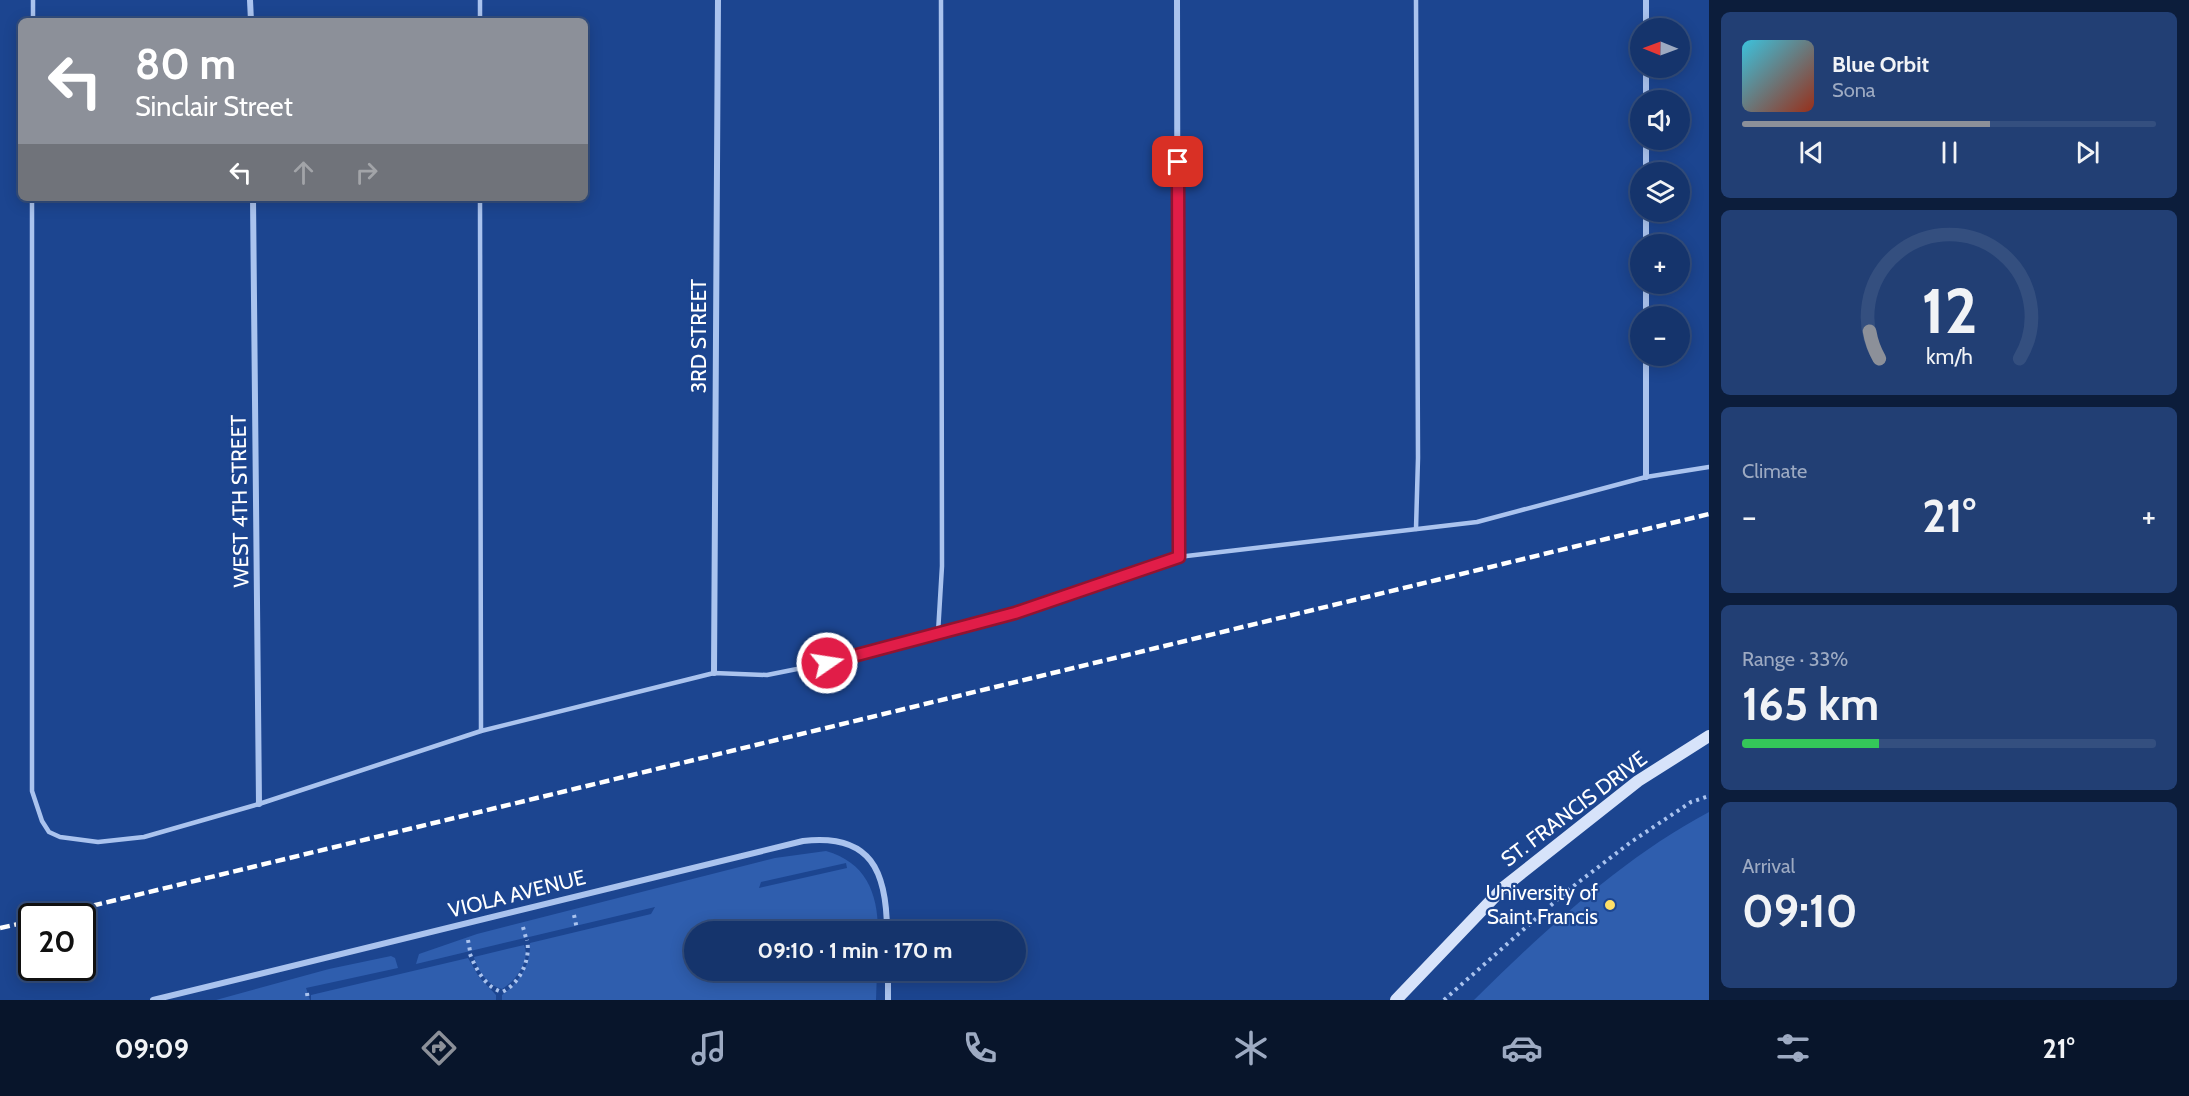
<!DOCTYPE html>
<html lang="en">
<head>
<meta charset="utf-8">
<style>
  body { margin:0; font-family:Cabin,sans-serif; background:#223f74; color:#f1f3f6; height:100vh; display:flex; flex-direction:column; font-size:22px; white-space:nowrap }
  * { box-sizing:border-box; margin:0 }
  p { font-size:20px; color:#9daac2 }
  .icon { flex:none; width:33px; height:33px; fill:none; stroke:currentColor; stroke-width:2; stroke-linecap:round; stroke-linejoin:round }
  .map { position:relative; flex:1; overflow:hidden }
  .details { display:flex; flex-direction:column; gap:12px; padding:12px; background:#0c1d3b; width:480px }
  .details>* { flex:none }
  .banner { position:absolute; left:18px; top:18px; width:570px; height:183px; border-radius:9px; box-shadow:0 3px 15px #0003,0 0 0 2px #344f7f; background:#8c9099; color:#fff; overflow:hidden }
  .needle { width:39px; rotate:271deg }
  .tools { position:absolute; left:1630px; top:18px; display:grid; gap:12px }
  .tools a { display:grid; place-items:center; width:60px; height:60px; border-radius:50%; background:#15346c; box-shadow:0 3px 15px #0003,0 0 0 2px #344f7f; font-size:30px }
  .speed { position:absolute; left:18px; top:903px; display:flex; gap:12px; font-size:30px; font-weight:700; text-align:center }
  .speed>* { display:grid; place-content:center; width:78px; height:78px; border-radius:50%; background:#15346c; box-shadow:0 3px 15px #0003,0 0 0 2px #344f7f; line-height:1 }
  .speed .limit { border:3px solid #111; border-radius:9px; background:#fff; color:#111 }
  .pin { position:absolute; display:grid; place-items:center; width:51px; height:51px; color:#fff; margin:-26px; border-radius:12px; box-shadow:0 3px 9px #0006 }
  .me { position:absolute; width:66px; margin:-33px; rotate:77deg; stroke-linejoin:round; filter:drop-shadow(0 0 4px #0008) }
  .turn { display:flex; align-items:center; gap:21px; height:126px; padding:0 18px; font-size:27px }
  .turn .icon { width:78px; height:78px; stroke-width:2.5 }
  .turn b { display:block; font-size:42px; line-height:51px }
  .lanes { display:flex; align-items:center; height:57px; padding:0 18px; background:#0003; justify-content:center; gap:30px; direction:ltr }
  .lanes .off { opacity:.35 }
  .big { font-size:45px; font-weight:800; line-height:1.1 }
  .details .card { flex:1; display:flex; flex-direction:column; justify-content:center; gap:9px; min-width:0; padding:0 21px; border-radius:9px; background:#223f74 }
  .details .dial { align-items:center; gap:0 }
  .dial svg { height:156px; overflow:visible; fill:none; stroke:#344f7f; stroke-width:7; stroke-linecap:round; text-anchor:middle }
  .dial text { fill:#f1f3f6; stroke:none }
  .song { display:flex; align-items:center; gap:18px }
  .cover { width:72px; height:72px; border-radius:9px; background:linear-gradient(135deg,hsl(190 70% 55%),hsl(10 70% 35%)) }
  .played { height:6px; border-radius:3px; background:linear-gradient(90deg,#8c9099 60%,#344f7f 60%) }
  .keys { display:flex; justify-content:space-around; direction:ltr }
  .heat { display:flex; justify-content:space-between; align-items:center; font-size:33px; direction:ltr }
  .charge { height:9px; border-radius:4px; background:linear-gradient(90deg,#34c759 33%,#344f7f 0) }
  .trip { position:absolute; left:684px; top:921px; width:342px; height:60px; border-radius:30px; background:#15346c; box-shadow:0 3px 15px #0003,0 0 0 2px #344f7f; font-weight:800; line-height:60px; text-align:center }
  .dock { display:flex; height:96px; justify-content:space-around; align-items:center; background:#08152b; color:#9daac2 }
  .dock .icon { width:42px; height:42px }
  .dock .current { color:#8c9099 }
  .dock b { font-size:27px; color:#f1f3f6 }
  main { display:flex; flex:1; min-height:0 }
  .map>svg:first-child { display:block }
  .green { fill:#2f5eae; fill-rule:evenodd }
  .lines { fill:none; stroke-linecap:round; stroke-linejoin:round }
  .path { stroke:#aac3ee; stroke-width:4; stroke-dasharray:3 4.5; stroke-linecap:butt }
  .lane { stroke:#aac3ee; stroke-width:4.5 }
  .street { stroke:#aac3ee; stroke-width:6 }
  .secondary { stroke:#d7e3fa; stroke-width:12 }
  .rail { stroke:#fff; stroke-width:4.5; stroke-dasharray:10 4.5; stroke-linecap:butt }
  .route-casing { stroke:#92132f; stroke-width:15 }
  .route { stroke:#e11d48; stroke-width:10 }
  .poi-dot { fill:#fedf68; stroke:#1c4590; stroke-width:2 }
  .labels { text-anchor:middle; stroke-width:4.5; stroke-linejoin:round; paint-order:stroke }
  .street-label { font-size:21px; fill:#fff; stroke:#1c4590 }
  .poi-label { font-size:21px; fill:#fff; stroke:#1c4590; text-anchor:end }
</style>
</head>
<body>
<main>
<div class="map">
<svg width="1709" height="1000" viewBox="0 0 1709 1000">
  <rect width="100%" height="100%" fill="#1c4590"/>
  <g class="green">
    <path d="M1709,812V1000H1474C1545,930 1621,859 1709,812Z"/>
    <path d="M826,851C865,862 878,892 878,931L694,932V970L877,971L876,1000H502V995C519,982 531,965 530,943L651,914L655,907L416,964L419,954L477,934L775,858ZM846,863L847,868L759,888L761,882Z"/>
    <path d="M524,945C531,960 516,981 502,989C488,986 477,970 474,957Z"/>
    <path d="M391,956L395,958L398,968L306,988L310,1000H216L329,969Z"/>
    <path d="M468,958L479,977L496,995V1000H311V995Z"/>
  </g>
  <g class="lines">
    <g class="path">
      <path d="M574,915L577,929"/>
      <path d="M523,927L526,938"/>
      <path d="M468,940L470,951"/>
      <path d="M470,954C476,969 485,987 502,992C520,984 531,959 527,940"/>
      <path d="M307,993L308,1000"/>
      <path d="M1444,1000L1567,891L1631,842L1691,802L1709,796"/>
    </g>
    <g class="lane">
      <path d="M480,0V21"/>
      <path d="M33,21V0"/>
      <path d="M32,198V791L42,821L49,832L60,837L98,842L144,837L259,804L481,731L714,673L767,675L847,659L1015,613L1178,557L1477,522L1646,477L1709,467"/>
      <path d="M480,198L481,731"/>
      <path d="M1416,529L1418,458L1416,0"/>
      <path d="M938,633L942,566L941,0"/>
    </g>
    <g class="street">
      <path d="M250,0L251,21"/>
      <path d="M1177,0L1178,557"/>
      <path d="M1646,28V0"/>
      <path d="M1646,100V68"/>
      <path d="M1646,172V140"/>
      <path d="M253,198L259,804"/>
      <path d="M1646,244V212"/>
      <path d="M1646,316V284"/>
      <path d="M1646,477V356"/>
      <path d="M714,673L718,0"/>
      <path d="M153,1000L803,841C871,833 887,871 887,932"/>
      <path d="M888,1000V970"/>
    </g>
    <path class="secondary" d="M1396,1000L1504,887L1638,781L1709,736"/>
    <g class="rail">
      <path d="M50,916L1709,514"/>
      <path d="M0,928L32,921"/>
    </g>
  </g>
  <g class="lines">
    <defs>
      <path id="route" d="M827,663L1015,613L1179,557L1178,162"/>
    </defs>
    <use href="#route" class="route-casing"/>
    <use href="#route" class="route"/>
  </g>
  <circle class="poi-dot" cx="1610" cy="905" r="6"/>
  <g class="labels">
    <g class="street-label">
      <text transform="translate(699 336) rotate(-90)" y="7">3RD STREET</text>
      <text transform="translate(240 501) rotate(-91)" y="7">WEST 4TH STREET</text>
      <text transform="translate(1574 809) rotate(-37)" y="7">ST. FRANCIS DRIVE</text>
      <text transform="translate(517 894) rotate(-14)" y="7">VIOLA AVENUE</text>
    </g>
    <g class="poi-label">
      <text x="1598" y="900">University of<tspan x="1598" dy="24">Saint Francis</tspan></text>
    </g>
  </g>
</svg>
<div class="tools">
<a><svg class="needle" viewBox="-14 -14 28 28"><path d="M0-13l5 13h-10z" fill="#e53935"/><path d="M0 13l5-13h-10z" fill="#9daac2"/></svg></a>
<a><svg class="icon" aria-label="sound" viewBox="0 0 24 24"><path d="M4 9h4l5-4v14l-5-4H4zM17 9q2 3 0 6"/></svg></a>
<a><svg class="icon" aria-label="layers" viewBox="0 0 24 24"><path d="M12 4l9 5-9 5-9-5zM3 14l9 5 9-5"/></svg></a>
<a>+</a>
<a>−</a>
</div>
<div class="speed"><div class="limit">20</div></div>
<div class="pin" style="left:1178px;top:162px;background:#d93025"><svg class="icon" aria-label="arrive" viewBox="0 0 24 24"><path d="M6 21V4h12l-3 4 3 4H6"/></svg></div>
<svg class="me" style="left:827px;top:663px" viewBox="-20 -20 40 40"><circle r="17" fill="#e11d48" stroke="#fff" stroke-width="3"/><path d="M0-11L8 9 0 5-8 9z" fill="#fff"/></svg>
<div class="trip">09:10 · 1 min · 170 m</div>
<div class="banner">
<div class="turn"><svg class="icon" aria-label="left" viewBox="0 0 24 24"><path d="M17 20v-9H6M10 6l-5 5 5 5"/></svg><div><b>80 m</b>Sinclair Street</div></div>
<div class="lanes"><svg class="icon" aria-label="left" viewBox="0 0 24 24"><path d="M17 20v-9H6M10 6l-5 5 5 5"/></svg><svg class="icon off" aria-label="ahead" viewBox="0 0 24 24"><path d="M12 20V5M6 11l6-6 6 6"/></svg><svg class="icon off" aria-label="right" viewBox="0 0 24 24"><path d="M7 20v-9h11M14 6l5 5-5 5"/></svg></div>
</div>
</div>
<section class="details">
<div class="card">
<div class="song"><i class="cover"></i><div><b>Blue Orbit</b><p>Sona</p></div></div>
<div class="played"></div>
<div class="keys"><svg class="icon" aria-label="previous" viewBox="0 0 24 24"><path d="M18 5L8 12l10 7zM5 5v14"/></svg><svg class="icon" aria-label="pause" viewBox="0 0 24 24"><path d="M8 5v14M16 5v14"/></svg><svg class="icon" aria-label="next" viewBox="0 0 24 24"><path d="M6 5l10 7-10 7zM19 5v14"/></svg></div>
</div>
<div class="card dial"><svg viewBox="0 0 100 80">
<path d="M14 69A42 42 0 1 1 86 69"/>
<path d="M14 69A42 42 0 0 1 9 55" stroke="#8c9099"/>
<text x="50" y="56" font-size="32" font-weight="700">12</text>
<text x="50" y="72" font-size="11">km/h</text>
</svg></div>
<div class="card"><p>Climate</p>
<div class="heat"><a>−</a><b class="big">21°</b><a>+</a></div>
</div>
<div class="card"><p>Range · 33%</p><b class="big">165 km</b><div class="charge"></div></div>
<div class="card"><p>Arrival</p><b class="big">09:10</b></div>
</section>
</main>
<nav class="dock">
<b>09:09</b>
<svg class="icon current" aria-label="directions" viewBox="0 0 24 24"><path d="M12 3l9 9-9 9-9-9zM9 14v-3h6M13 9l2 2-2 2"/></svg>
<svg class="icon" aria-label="music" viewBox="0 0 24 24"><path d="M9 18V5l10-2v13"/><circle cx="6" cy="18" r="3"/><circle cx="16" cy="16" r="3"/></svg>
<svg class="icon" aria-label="phone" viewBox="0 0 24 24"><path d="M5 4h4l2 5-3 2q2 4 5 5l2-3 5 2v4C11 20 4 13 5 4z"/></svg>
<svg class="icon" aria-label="climate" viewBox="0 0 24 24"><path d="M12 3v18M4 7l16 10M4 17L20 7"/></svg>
<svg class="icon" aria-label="car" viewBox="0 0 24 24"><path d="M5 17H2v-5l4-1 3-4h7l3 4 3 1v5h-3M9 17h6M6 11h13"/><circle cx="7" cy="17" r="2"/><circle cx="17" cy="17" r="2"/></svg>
<svg class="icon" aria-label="filters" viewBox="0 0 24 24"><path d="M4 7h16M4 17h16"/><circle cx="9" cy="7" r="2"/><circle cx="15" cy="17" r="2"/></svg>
<b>21°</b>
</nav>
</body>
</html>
